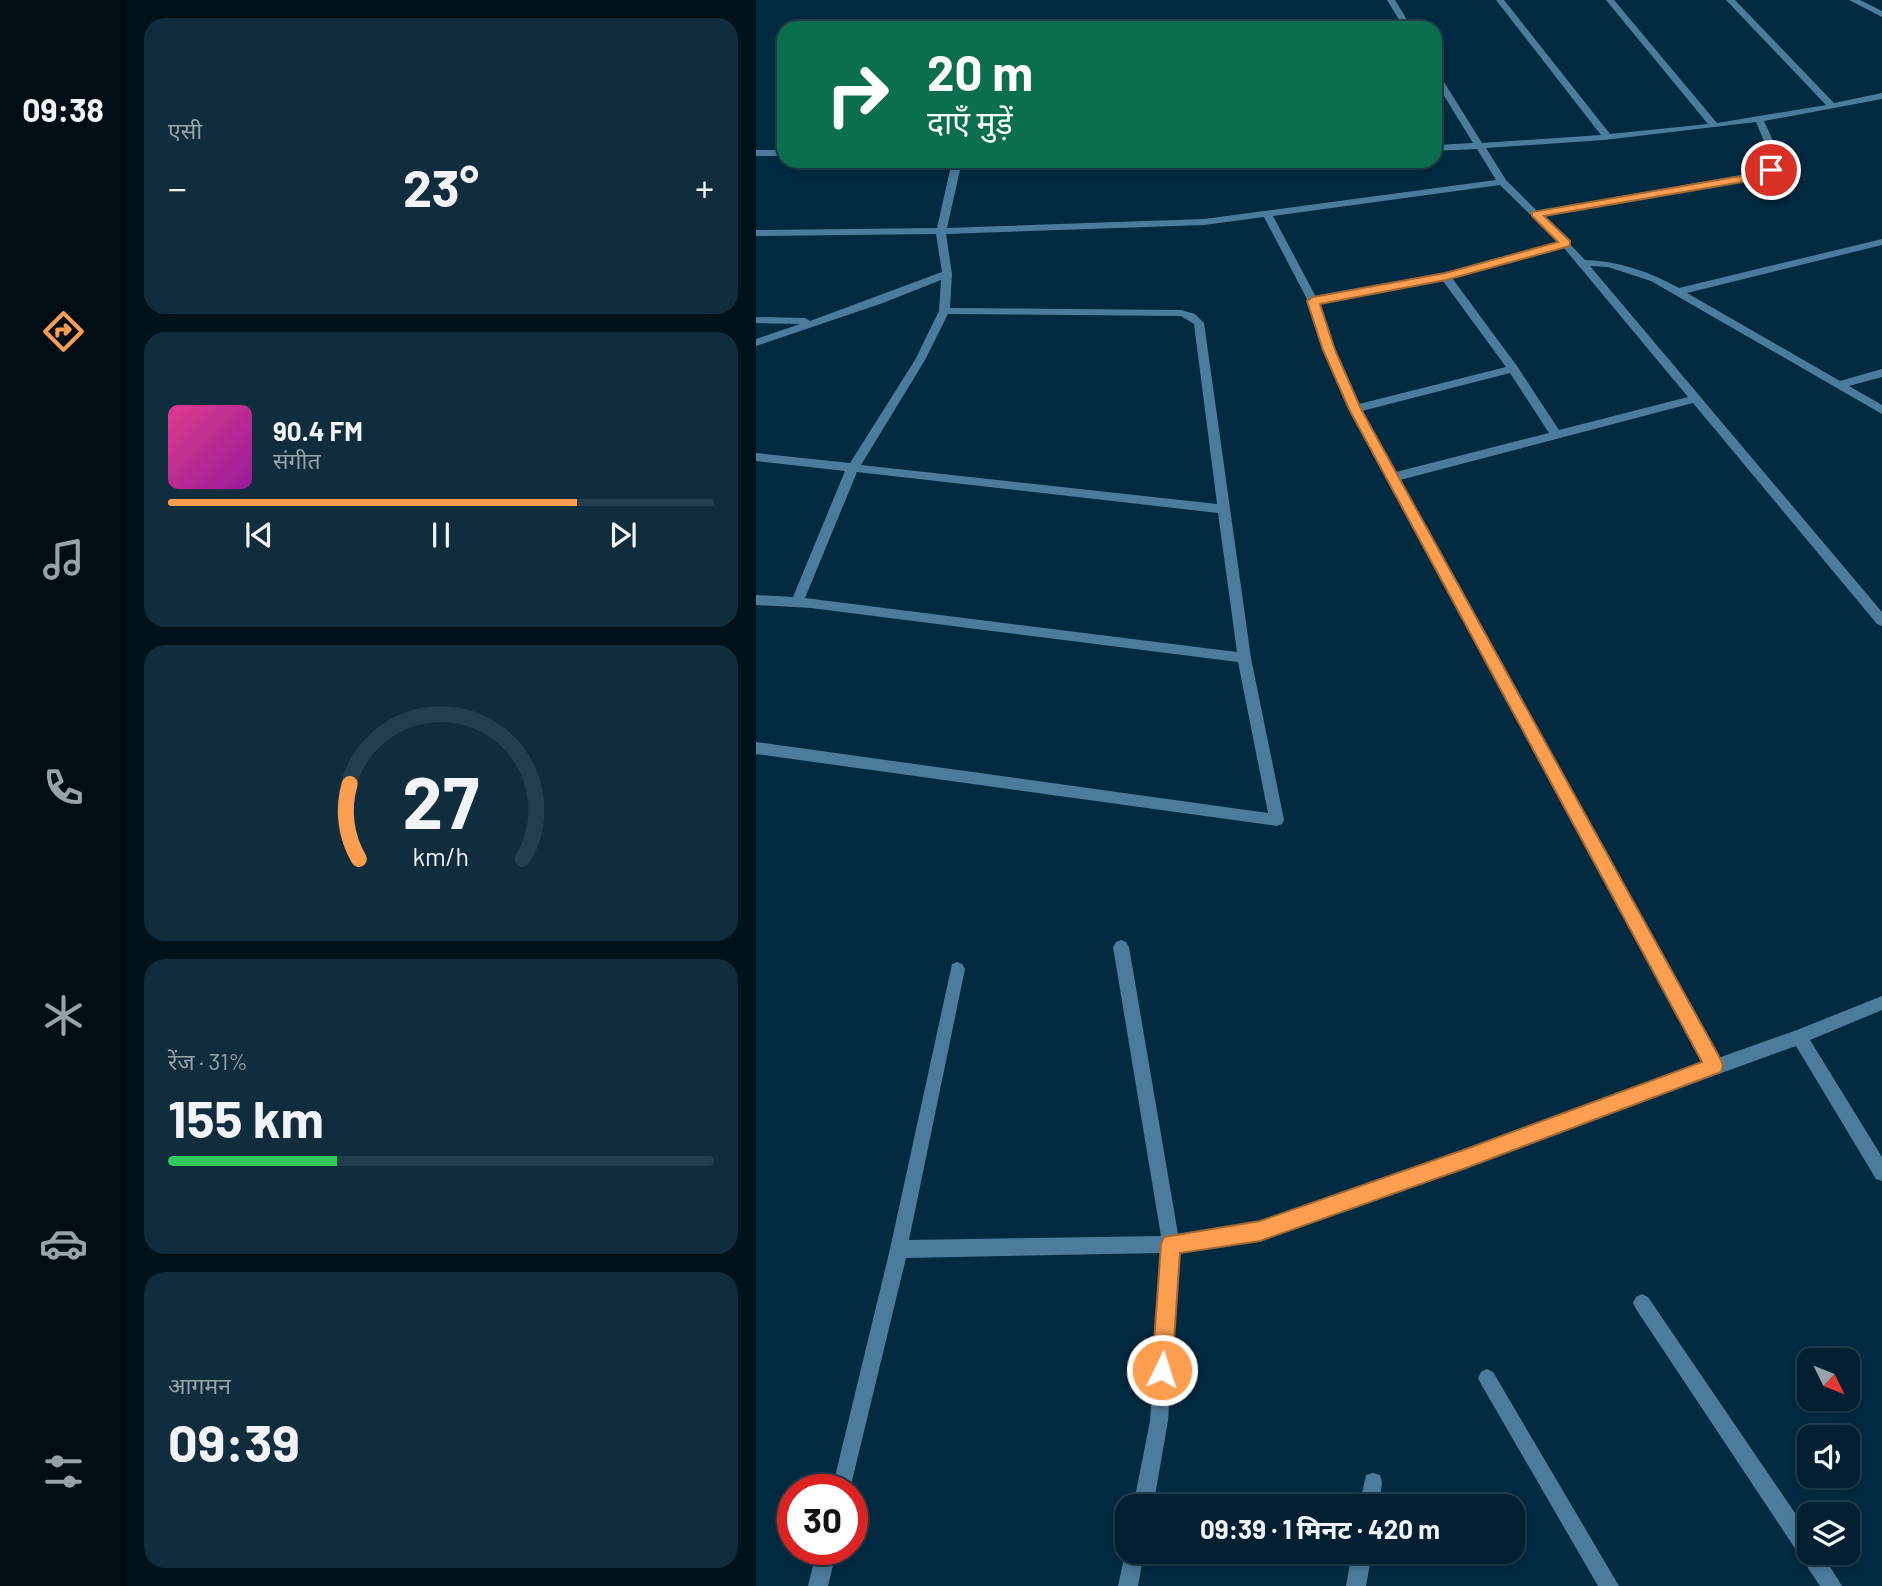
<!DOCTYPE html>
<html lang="hi">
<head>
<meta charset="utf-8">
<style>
  body { margin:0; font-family:Barlow,"Noto Sans Devanagari",sans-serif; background:#102d3d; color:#f1f3f6; height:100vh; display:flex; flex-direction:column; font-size:26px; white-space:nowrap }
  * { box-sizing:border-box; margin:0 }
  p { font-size:23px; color:#96a3ab }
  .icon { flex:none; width:38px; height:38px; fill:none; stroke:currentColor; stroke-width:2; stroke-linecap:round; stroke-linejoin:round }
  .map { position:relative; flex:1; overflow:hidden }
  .sheet { display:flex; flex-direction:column; gap:18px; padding:18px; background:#01121b; width:630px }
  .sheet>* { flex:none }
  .top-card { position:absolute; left:21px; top:21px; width:665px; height:147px; border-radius:21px; box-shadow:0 4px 10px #0003,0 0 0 2px #233e4d; background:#0b6e4f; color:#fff; overflow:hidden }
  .needle { width:46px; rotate:133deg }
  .buttons { position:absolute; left:1041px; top:1348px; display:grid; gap:14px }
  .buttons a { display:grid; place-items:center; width:63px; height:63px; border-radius:14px; background:#022031; box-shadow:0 4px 10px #0003,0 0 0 2px #233e4d; font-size:35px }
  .speed { position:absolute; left:21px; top:1474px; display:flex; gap:14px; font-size:35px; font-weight:700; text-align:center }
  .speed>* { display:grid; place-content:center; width:91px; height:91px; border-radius:50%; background:#022031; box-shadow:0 4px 10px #0003,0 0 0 2px #233e4d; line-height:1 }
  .speed .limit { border:10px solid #d22; background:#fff; color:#111 }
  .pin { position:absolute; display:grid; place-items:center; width:60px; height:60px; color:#fff; margin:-30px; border:4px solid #fff; border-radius:50%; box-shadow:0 2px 7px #0007 }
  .me { position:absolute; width:77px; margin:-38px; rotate:4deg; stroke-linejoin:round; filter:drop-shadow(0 0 5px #0008) }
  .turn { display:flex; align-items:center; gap:24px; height:147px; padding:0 35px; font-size:32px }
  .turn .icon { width:91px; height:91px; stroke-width:2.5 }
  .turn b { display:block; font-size:49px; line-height:60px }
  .big { font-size:52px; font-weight:700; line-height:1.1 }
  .sheet .card { flex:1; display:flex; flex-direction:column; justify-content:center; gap:10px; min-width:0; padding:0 24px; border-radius:21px; background:#102d3d }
  .sheet .dial { align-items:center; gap:0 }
  .dial svg { height:182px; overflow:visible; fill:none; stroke:#233e4d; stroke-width:7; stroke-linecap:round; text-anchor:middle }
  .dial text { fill:#f1f3f6; stroke:none }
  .song { display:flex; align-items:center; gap:21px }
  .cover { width:84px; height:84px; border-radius:10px; background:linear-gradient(135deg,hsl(330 70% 55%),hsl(300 70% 35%)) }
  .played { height:7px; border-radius:4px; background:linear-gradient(90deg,#fb9e50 75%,#233e4d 75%) }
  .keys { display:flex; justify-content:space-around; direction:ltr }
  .heat { display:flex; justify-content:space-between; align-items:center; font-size:38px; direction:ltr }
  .charge { height:10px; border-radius:5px; background:linear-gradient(90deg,#34c759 31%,#233e4d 0) }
  .trip { position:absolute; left:359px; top:1494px; width:410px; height:70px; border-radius:21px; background:#022031; box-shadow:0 4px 10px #0003,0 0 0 2px #233e4d; font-weight:700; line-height:70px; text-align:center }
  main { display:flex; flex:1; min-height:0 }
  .menu { display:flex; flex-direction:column; width:126px; justify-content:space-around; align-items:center; background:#010d14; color:#96a3ab }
  .menu .icon { width:49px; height:49px }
  .menu .selected { color:#fb9e50 }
  .menu b { font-size:32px; color:#f1f3f6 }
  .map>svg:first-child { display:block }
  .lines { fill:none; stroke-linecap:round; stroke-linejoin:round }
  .street { fill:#4c7c9b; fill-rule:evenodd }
  .route { fill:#fb9e50; stroke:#a36734; stroke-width:2 }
</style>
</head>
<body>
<main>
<nav class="menu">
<b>09:38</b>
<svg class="icon selected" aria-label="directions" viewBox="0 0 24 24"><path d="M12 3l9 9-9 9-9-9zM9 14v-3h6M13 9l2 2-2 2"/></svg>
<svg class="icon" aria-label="music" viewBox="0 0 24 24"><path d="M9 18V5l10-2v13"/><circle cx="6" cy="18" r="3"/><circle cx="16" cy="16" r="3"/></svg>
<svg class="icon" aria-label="phone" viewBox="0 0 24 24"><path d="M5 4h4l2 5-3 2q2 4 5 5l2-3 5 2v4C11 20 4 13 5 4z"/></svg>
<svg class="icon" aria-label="climate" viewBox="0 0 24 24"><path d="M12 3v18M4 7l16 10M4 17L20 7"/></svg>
<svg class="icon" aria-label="car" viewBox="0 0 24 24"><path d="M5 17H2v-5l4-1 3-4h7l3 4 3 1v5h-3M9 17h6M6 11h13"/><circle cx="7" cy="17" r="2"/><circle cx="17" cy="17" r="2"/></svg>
<svg class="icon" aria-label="filters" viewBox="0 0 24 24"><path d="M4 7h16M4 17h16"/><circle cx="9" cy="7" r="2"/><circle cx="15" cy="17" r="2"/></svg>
</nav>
<section class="sheet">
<div class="card"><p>एसी</p>
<div class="heat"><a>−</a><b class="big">23°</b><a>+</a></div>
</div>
<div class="card">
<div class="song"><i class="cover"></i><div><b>90.4 FM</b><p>संगीत</p></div></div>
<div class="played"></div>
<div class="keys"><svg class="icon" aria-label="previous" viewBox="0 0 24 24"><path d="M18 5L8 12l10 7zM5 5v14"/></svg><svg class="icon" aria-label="pause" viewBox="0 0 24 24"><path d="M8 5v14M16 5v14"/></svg><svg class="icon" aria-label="next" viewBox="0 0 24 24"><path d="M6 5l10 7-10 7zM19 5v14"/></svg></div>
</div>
<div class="card dial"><svg viewBox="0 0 100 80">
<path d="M14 69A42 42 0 1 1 86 69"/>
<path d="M14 69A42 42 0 0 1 10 36" stroke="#fb9e50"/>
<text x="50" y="56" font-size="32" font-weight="700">27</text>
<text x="50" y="72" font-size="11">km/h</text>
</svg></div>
<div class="card"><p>रेंज · 31%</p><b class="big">155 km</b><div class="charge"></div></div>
<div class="card"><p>आगमन</p><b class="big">09:39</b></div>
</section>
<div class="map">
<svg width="1126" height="1586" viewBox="0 0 1126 1586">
  <rect width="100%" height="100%" fill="#022b41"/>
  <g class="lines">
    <g class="street">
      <path d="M631,0H639L656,28H648Z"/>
      <path d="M740,0H748L854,134L952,124L850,0H858L961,123L1070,105L970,0H979L1078,103L1126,93V99L1008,121L1026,160L1021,170L1014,175L787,216L829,260C863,261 894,272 923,288L1126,239V245L931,293L1084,381L1126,369V377L1093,386L1126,405V414L895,281L852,267L834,266L1126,612V626L1121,624L937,403L644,480L962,1058L1041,1030L1126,996V1010L1054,1040L1126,1157V1181L1120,1179L1040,1046L504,1240L423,1251L412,1421L397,1507H377L394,1421L406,1253L150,1258L94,1489H76L134,1249L196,964L201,962L206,964L209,969L153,1240L405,1236L357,947L360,942L365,940L370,942L373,947L422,1234L504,1222L948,1064L593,409L568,350L552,301L508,217L448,225L190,234L196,274L194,308L425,310L439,314L448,323L495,658L528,820L526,824L521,826L0,754V742L512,813L482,662L55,608L0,605V595L37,597L89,471L0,461V453L94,463L159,360L183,311L185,280L127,303L0,346V339L44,324L0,323V317L49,318L54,321L186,272L180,234L0,236V230L181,228L196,161H206L191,228L448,219L740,180L721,149L679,151V145L717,143L679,81V71L683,74L726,143L845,135ZM1000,122L1016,160L1014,167L1008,171L781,211L750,180L730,148L848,140ZM744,185L803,243L689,274L560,297L517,216ZM808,248L932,397L803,430L761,366L696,278ZM687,281L750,367L603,404L578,350L563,303ZM192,314L425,316L438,324L461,504L105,465L169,360ZM754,373L793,433L640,472L606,411ZM101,472L462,513L481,652L49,598Z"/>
      <path d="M1093,0H1104L1126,11V17Z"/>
      <rect x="0" y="150" width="28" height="6"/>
      <path d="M886,1294L892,1297L1054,1535V1552H1065L1086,1586H1064L880,1309L877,1303L880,1297Z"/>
      <path d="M731,1369L737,1372L863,1586H842L725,1384L722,1378L725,1372Z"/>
      <path d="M617,1473L624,1475L626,1482L623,1507H603L610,1475Z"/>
      <path d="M371,1545V1552H388L382,1586H362Z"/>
      <path d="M61,1549H81L72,1586H52Z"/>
      <path d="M596,1552H616L610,1586H590Z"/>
    </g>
  </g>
  <path class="route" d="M1015,167L1021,170L1004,179L788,216L814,241V246L690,280L564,304L579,350L605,409L965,1060L967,1066L965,1072L710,1168L504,1241L424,1253L416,1370L413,1378L406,1381L399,1378L396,1370L405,1244L408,1237L504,1221L710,1149L946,1062L593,409L567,350L551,301L557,297L689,273L802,242L776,216V212L1002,173Z"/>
</svg>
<div class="buttons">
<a><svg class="needle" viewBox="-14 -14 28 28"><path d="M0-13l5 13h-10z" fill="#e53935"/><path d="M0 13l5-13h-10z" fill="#96a3ab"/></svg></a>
<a><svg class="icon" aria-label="sound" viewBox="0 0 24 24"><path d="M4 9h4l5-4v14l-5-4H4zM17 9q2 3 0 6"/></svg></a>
<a><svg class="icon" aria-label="layers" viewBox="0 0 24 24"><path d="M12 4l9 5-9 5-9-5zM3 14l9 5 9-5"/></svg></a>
</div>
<div class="speed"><div class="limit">30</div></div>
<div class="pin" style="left:1015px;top:170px;background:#d93025"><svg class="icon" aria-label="arrive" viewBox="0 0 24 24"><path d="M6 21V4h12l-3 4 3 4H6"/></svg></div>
<svg class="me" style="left:406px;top:1370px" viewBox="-20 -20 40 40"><circle r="17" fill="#fb9e50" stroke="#fff" stroke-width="3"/><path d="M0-11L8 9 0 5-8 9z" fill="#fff"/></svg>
<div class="trip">09:39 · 1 मिनट · 420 m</div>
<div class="top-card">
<div class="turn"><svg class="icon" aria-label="right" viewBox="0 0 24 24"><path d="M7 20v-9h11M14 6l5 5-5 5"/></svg><div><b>20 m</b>दाएँ मुड़ें</div></div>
</div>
</div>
</main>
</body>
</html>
